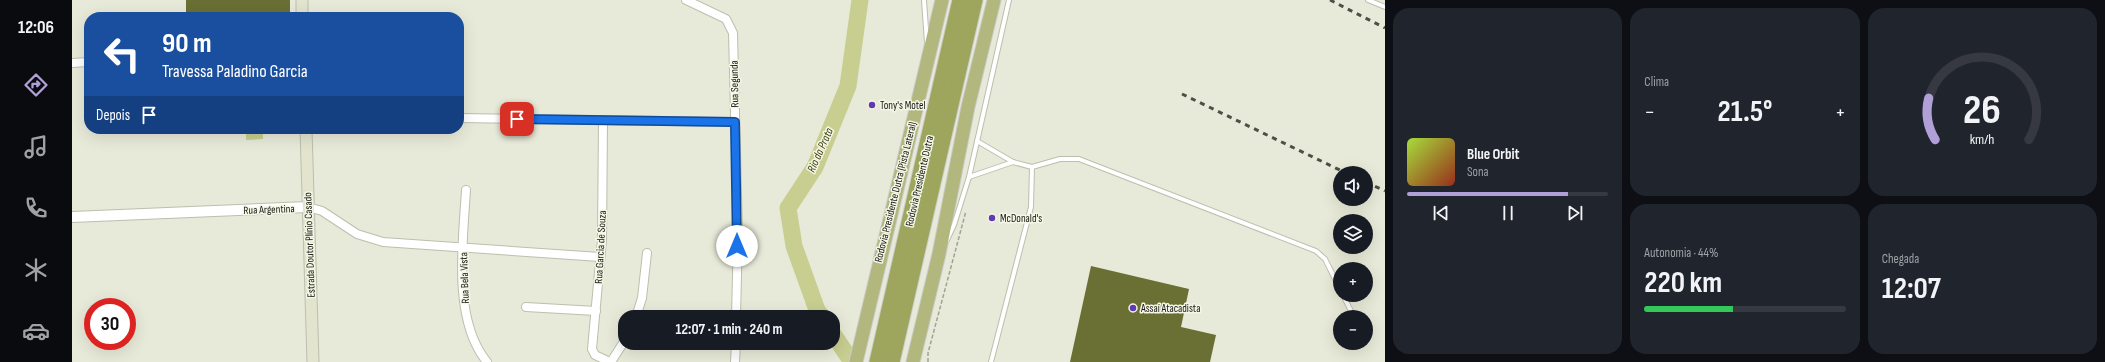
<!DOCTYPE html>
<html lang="pt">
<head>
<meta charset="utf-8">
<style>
  body { margin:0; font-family:"Sofia Sans Condensed",sans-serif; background:#20242c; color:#f1f3f6; height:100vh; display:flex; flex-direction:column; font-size:15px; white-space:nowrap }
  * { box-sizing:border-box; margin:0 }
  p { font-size:13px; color:#9ea1a6 }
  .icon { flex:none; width:22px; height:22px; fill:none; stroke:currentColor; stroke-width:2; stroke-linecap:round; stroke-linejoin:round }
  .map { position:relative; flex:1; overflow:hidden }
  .sheet { display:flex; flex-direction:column; gap:8px; padding:8px; background:#0d0f14; width:720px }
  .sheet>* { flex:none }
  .banner { position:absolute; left:12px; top:12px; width:380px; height:122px; border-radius:16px; box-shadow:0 4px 16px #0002; background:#1a4fa0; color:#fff; overflow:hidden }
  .tools { position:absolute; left:1261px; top:166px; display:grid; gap:8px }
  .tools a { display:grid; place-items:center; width:40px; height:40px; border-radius:50%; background:#171b24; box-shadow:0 4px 16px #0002; font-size:20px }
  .speed { position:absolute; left:12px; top:298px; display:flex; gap:8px; font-size:20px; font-weight:700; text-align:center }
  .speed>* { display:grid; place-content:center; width:52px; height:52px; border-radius:50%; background:#171b24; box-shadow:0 4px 16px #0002; line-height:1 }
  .speed .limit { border:6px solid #d22; background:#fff; color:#111 }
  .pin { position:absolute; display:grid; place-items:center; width:34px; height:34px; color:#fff; margin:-17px; border-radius:8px; box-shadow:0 2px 6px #0006 }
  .me { position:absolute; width:44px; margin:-22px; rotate:0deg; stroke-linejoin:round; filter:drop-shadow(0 0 3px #0008) }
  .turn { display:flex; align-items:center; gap:14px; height:84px; padding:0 12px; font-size:18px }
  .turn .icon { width:52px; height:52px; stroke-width:2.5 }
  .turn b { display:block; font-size:28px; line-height:34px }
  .then { display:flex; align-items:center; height:38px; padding:0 12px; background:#0003; gap:8px; font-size:15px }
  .big { font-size:30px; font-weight:700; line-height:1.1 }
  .sheet .card { flex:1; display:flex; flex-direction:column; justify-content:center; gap:6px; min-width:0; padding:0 14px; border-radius:16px; background:#20242c }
  .sheet .dial { align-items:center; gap:0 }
  .dial svg { height:104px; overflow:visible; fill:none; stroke:#363941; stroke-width:7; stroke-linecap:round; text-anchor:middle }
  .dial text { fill:#f1f3f6; stroke:none }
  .song { display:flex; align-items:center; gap:12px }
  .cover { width:48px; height:48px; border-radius:6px; background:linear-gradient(135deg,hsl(80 70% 55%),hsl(10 70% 35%)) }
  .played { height:4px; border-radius:2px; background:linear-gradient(90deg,#b0a0d7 80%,#363941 80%) }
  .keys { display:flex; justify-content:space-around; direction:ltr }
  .heat { display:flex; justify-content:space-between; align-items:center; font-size:22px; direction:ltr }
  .charge { height:6px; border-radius:3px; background:linear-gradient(90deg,#34c759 44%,#363941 0) }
  .sheet .tiles { flex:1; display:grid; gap:8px; grid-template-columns:repeat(3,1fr) }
  .card:first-child { grid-row:span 2 }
  .trip { position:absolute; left:546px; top:310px; width:222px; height:40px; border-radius:16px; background:#171b24; box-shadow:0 4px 16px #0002; font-weight:700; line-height:40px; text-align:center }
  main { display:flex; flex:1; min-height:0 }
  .menu { display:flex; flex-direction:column; width:72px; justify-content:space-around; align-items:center; background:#090b0e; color:#9ea1a6 }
  .menu .icon { width:28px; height:28px }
  .menu .current { color:#b0a0d7 }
  .menu b { font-size:18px; color:#f1f3f6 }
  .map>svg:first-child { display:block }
  .water { fill:#c8ce90 }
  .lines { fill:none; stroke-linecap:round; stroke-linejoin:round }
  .river { stroke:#c8ce90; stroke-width:17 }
  .building { fill:#6a6f34 }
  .service-casing { stroke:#bcbfae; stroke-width:6 }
  .minor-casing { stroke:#bcbfae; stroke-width:10 }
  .tertiary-casing { stroke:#bcbfae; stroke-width:12 }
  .secondary-casing { stroke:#bcbfae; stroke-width:13 }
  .trunk-casing { stroke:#cccccb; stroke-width:15 }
  .motorway-casing { stroke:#cccccb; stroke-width:17 }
  .path { stroke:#a1a295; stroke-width:1.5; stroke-dasharray:4 2; stroke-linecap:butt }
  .service { stroke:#fff; stroke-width:4 }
  .minor { stroke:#fff; stroke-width:8 }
  .tertiary { stroke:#fff; stroke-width:10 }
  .secondary { stroke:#e2e4ce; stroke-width:11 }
  .trunk { stroke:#b2b77e; stroke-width:13 }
  .motorway { stroke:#9ea55d; stroke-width:15 }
  .rail { stroke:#4d4e46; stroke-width:3; stroke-dasharray:5 5; stroke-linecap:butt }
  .route-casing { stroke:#114b97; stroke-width:10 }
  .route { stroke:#1a73e8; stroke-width:7 }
  .poi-dot { fill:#613ab2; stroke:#f5f7e6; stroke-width:1.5 }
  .labels { text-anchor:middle; stroke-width:3; stroke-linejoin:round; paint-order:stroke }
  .street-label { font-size:11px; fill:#161711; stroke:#f5f7e6 }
  .poi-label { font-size:11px; fill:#161711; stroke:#f5f7e6; text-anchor:start }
  .water-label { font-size:12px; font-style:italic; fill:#383b0b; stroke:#f5f7e6 }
</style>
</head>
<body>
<main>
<nav class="menu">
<b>12:06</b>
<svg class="icon current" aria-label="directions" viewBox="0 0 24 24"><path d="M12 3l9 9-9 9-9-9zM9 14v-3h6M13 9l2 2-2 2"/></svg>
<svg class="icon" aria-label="music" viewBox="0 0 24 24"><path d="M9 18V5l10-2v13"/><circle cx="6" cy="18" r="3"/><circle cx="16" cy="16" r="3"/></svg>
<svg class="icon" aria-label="phone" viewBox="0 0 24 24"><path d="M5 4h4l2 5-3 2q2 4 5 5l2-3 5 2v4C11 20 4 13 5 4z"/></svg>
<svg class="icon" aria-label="climate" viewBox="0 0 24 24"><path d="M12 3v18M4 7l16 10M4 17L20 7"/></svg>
<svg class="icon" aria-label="car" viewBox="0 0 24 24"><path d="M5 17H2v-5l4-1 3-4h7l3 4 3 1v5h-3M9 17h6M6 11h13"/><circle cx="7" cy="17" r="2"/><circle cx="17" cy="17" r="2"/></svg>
</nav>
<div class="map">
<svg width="1313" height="362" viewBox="0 0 1313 362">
  <rect width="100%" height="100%" fill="#e8ead9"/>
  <path class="water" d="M174,129H191V139L174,140Z"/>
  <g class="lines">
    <g class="river">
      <path d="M750,317L745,310L722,246L716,208L743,167L776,86L788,0"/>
      <path d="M761,334L780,362"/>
    </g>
  </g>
  <g class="building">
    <rect x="114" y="0" width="104" height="17"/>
    <path d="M1019,266L1117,289L1109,327L1144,335L1138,362H998Z"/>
  </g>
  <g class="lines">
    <defs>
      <g id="service">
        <path d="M852,0L855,43"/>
        <path d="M1296,0L1313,7"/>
        <path d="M905,141L941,162L960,167L959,207L919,362"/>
        <path d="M960,167L988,159H1007L1244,251L1253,259L1268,289"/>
        <path d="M897,177L941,162"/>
        <path d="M875,240L882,225L897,177L937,0"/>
        <path d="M1271,295L1280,313"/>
      </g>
      <g id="minor">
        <path d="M614,0L654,19L661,33L666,232L664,317"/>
        <path d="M0,63L17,62"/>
        <path d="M387,118L663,122"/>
        <path d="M531,120L530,240L520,349L523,355L538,362"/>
        <path d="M394,190C391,241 380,320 415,362"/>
        <path d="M236,207L250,211L285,234L311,242L528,257"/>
        <path d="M454,307L524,311"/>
        <path d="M564,317L570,298L575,253"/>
        <path d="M539,362L553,340"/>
        <path d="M663,362L664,343"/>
      </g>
      <path id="tertiary" d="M0,217L236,207"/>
      <g id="secondary">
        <path d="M230,0V17"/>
        <path d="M234,129L241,362"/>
      </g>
      <g id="trunk">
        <path d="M784,362L870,0"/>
        <path d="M841,362L867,254L896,107L922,0"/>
      </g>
      <g id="motorway">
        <path d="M805,362L888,0"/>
        <path d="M820,362L903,0"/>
      </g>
    </defs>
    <use href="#service" class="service-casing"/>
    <use href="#minor" class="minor-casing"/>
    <use href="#tertiary" class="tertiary-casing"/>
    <use href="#secondary" class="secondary-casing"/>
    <use href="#trunk" class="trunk-casing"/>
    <use href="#motorway" class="motorway-casing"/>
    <path class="path" d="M856,362V353L894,211"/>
    <use href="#service" class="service"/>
    <use href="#minor" class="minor"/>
    <use href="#tertiary" class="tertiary"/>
    <use href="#secondary" class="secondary"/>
    <use href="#trunk" class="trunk"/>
    <use href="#motorway" class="motorway"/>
    <g class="rail">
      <path d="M1258,0L1313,28"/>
      <path d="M1110,94L1274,173"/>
      <path d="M1294,182L1313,191"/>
    </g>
  </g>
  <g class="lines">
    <defs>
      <path id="route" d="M445,119L663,122L665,246"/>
    </defs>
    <use href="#route" class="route-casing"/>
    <use href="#route" class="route"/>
  </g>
  <g class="poi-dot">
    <circle cx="800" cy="105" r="4"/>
    <circle cx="920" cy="218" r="4"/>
    <circle cx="1061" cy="308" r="4"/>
  </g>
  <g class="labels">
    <g class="street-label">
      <text transform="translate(662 84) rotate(-91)" y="4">Rua Segunda</text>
      <text transform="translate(847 181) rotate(-77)" y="4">Rodovia Presidente Dutra</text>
      <text transform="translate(823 192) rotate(-76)" y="4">Rodovia Presidente Dutra (Pista Lateral)</text>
      <text transform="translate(197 209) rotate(-2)" y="4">Rua Argentina</text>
      <text transform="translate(237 245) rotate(-92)" y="4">Estrada Doutor Plínio Casado</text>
      <text transform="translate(528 247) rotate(-87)" y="4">Rua Garcia de Souza</text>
      <text transform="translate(392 278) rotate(-92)" y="4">Rua Bela Vista</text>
    </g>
    <g class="poi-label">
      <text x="808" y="109">Tony's Motel</text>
      <text x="928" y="222">McDonald's</text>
      <text x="1069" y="312">Assaí Atacadista</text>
    </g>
    <g class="water-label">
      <text transform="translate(748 150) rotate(-66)" y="4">Rio da Prata</text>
    </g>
  </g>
</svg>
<div class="tools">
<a><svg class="icon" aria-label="sound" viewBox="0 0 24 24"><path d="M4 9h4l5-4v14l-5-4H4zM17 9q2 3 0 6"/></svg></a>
<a><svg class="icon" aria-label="layers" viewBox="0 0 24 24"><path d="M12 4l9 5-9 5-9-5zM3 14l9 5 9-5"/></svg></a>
<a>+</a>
<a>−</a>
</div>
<div class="speed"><div class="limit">30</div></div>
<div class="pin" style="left:445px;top:119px;background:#d93025"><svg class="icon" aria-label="arrive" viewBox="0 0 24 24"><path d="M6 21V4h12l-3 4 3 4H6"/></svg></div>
<svg class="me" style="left:665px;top:246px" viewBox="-20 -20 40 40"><circle r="19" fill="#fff"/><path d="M0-13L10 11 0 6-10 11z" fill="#1a73e8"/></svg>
<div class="trip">12:07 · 1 min · 240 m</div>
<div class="banner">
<div class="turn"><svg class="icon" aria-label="left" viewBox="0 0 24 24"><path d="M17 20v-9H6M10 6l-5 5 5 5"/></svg><div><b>90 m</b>Travessa Paladino Garcia</div></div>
<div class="then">Depois<svg class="icon" aria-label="arrive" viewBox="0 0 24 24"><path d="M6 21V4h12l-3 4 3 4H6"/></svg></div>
</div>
</div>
<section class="sheet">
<div class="tiles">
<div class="card">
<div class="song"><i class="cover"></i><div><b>Blue Orbit</b><p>Sona</p></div></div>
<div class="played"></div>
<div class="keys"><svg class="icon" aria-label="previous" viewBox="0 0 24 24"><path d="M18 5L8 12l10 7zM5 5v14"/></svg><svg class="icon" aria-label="pause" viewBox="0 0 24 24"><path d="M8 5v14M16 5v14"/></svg><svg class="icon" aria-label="next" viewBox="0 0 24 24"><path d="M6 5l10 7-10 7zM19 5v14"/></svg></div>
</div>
<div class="card"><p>Clima</p>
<div class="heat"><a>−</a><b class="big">21.5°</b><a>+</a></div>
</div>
<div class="card dial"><svg viewBox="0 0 100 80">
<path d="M14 69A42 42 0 1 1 86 69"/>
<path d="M14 69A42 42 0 0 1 9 37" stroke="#b0a0d7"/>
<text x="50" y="56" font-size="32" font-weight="700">26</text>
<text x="50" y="72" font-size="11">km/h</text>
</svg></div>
<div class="card"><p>Autonomia · 44%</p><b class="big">220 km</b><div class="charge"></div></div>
<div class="card"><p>Chegada</p><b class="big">12:07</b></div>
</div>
</section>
</main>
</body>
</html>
